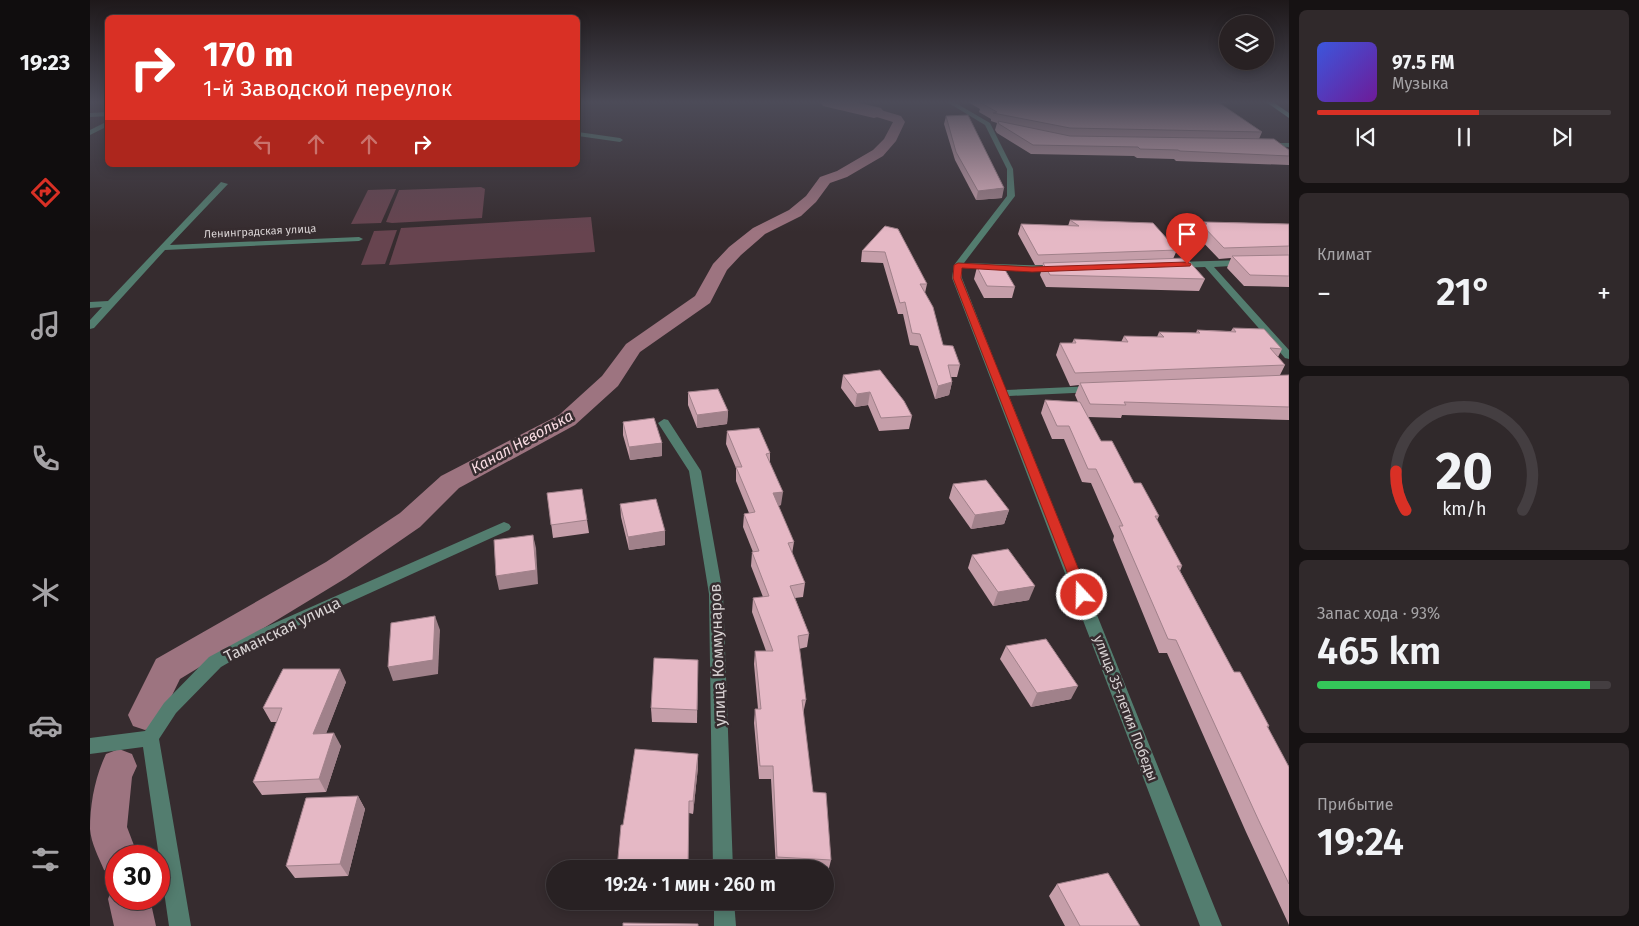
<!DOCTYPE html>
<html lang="ru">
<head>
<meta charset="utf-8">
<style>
  body { margin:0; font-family:"Fira Sans",sans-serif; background:#30292b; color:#f1f3f6; height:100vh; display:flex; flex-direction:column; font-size:19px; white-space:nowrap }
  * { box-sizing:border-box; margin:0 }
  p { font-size:16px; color:#a5a3a6 }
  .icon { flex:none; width:28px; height:28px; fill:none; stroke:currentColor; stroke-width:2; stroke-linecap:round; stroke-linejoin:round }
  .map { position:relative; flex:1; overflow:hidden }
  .panel { display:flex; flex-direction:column; gap:10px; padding:10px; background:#161213; width:350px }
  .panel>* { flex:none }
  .guide { position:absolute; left:15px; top:15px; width:475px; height:152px; border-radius:8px; box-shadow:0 2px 12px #0003,0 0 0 1px #443e41; background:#d93025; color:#fff; overflow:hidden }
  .fabs { position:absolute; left:1129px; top:15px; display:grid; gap:10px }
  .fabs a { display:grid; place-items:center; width:55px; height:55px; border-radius:50%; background:#282123; box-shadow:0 2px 12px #0003,0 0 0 1px #443e41; font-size:25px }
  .speed { position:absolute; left:15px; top:845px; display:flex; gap:10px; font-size:25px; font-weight:700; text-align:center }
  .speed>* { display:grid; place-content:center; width:65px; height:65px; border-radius:50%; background:#282123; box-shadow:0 2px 12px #0003,0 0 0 1px #443e41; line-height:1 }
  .speed .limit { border:8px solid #d22; background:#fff; color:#111 }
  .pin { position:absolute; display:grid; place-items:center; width:42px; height:42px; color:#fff; margin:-51px -21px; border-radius:50% 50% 50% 0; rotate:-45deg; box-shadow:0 0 5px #0007 }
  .pin .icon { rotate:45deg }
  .me { position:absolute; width:55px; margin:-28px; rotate:339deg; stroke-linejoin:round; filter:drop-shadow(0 0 4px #0008) }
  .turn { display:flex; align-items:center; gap:18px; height:105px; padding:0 15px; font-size:22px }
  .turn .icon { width:65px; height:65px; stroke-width:2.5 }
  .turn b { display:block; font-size:35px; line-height:42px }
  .lanes { display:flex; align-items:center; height:48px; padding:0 15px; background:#0003; justify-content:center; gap:25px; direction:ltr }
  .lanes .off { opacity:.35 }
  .big { font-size:38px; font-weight:600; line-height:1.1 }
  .panel .card { flex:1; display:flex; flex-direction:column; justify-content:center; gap:8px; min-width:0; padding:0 18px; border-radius:8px; background:#30292b }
  .panel .dial { align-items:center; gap:0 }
  .dial svg { height:130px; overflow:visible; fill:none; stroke:#443e41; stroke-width:7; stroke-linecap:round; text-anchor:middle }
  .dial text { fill:#f1f3f6; stroke:none }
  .song { display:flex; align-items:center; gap:15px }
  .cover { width:60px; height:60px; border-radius:8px; background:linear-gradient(135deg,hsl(230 70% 55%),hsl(280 70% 35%)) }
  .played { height:5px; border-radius:2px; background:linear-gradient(90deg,#d93025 55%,#443e41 55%) }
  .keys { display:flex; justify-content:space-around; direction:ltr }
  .heat { display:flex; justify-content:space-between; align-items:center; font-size:28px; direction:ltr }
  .charge { height:8px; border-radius:4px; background:linear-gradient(90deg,#34c759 93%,#443e41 0) }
  .trip { position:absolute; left:456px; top:860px; width:288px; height:50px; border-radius:25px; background:#282123; box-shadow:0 2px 12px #0003,0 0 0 1px #443e41; font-weight:600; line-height:50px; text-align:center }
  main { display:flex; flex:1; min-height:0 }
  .tabs { display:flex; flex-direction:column; width:90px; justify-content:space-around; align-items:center; background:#100d0e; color:#a5a3a6 }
  .tabs .icon { width:35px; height:35px }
  .tabs .on { color:#d93025 }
  .tabs b { font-size:22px; color:#f1f3f6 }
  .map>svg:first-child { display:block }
  .green { fill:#67444f }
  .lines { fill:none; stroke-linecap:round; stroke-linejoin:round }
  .canal { fill:#9d7480; fill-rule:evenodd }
  .river { fill:#9d7480; fill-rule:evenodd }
  .minor { fill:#537d6f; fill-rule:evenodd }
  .major { fill:#70caae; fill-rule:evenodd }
  .wall { fill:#c59ea9 }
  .shaded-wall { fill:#a0818a }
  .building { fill:#e5b8c5; stroke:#a0818a }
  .route { fill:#d93025; stroke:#8d1f18 }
  .labels { text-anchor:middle; stroke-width:5; stroke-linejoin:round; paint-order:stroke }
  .far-street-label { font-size:11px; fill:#d9d3d4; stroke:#362c2f }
  .street-label { font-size:14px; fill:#d9d3d4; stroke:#362c2f }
  .water-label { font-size:15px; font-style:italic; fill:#f8dbe2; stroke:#362c2f }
  .near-street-label { font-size:16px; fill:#d9d3d4; stroke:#362c2f }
</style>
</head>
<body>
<main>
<nav class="tabs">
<b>19:23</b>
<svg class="icon on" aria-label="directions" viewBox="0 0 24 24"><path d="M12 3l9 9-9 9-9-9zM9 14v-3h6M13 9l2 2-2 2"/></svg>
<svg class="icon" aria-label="music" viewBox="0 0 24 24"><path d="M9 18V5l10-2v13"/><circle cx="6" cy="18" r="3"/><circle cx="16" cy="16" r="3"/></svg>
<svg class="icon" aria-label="phone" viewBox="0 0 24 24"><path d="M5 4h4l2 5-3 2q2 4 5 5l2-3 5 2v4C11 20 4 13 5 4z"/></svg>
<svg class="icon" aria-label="climate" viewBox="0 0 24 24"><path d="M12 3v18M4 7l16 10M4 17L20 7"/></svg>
<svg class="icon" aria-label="car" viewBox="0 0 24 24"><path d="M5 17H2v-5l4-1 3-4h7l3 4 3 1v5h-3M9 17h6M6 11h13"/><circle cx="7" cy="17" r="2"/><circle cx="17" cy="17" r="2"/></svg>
<svg class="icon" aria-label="filters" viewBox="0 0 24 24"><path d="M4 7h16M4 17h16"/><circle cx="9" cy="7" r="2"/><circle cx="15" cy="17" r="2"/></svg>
</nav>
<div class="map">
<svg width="1199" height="926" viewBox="0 0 1199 926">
  <rect width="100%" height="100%" fill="#362c2f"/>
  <g class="green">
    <path d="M391,187L395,189L392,218L302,223L296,222L309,190Z"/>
    <path d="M306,189L291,223L261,224L278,190Z"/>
    <path d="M501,217L505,252L299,265L311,228Z"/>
    <path d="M307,230L295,264L271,265L284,231Z"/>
  </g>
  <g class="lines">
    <g class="canal">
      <path d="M784,108L811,116L815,122L806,141L793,156L757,177L740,183L726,202L711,216L675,234L651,255L637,270L620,303L550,352L528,386L485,425L369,488L330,527L256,578L90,679L67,726L55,730L43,726L38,715L66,659L236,562L310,513L351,476L469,415L512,376L536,344L605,296L623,264L639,247L663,228L699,210L716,196L730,177L747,171L783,150L794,139L803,122L780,115L778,112Z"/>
      <path d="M29,749L42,754L47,766L42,777L37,827L48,856H26V875L14,870C9,858 1,843 0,829C0,804 5,777 16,754Z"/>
      <path d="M24,884H26V899H60L66,926H24L18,899Z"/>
    </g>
    <path class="river" d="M730,102H766L791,108L794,112L791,116L784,118L733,106Z"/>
    <g class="minor">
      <path d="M857,102H864L900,123L923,169L925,196L874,263L968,266L972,269L968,272L872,268V278L916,390L1004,386L1010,389L1004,392L919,396L1132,926H1110L862,278L864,265L917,196V169L895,125Z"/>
      <path d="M18,112V116L0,117V113Z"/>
      <path d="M18,121V126L0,135V130Z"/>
      <path d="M488,132L530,138L533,140L530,142L488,136Z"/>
      <path d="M1176,143H1199V147L1174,146L1173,145Z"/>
      <path d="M131,182L138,184L80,245L269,237L273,239L269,241L75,250L4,328L0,329V320L12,307L0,308V302L18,301Z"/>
      <path d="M1155,260L1159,263L1158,265L1124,267L1199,350V359L1195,358L1115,267L1085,268L1081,265L1085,262Z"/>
      <path d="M574,419L578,420L611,471L633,594L643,869H623L619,594L599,471L568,423Z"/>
      <path d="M414,522L419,524L421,527L419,530L183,637L131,667L86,713L69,739L101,926H79L53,747L0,754V738L55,731L74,703L119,657L171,629Z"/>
      <path d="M624,901H644L646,926H624Z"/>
    </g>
    <path class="major" d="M1176,102H1183L1199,113V118Z"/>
  </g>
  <g class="wall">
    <path d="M878,102H1136V103H1129L1172,132L1169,139L1199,150V165L1086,161L1084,159L1047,158L1044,156L941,154L907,133L905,130L907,123L901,121V119L889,112L890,109Z"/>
    <path d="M856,116L912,198L886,200L865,160L854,124Z"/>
    <path d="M980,220L1087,250L1083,259L1115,279L1109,291L956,287L950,275L953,265H945L928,234L931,224L978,226Z"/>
    <path d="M1114,222L1199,224V287L1154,286L1137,268L1141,258L1129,259L1106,235L1111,224H1113Z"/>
    <path d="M795,226L837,284L835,293L853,345L870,365L867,377H861L862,382L859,395L845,399L828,346L820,345L813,314H808L793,263L771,262L772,251Z"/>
    <path d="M887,267L925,287L922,298H894L884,279Z"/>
    <path d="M1143,328L1192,349L1188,357L1195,365L1190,375H1199V420L1032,415L1031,418L998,417L1011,441L1044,483L1069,516L1067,520L1092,566L1090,571L1144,672L1179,726L1178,728L1199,767V925L1156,832L1077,653H1069L1023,540L1024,536L1001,483L992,482L974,439H962L951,413L955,400L988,402L985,395L989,385L980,386L966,355L970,343H982L984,339L1031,342L1034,336L1067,337L1069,332L1106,333L1107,330L1141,331Z"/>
    <path d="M753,375L822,416L819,429L789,431L778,405L765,407L751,388Z"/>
    <path d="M598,392L638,411L637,424L607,428L598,405Z"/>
    <path d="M533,422L572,456L540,460L533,435Z"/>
    <path d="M637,431L680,453V463L691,505L688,506L704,542L702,554L715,583L713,597L705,598L719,634L717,647L709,649L716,700L713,714L723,792L741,860L738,872H735V869H686L681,779H669L664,723L665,709H668L664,664L665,651H676L662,612L663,598L673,597L661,566L662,552H663L653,527L654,514L659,513L646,481V468L636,444Z"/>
    <path d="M863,484L919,510L914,524L881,529L859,498Z"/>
    <path d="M457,493L497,520L499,533L463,538Z"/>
    <path d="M530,504L575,545L539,550L531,517Z"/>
    <path d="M882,555L939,600L903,606L878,568Z"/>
    <path d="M916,646L981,699L941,707L910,659Z"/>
    <path d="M608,660L607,723L562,722L561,708Z"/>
    <path d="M256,682L236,733L251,746L236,792L172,795L163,782L187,722H181L173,708Z"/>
    <path d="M608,754V767L603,814L599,813L533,825Z"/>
    <path d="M268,796L275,809L258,876L205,878L196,866Z"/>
    <path d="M967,884L1050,926H975L959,896Z"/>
  </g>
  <g class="shaded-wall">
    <path d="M914,188L912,198L886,200L888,191Z"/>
    <path d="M862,382L859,395L845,399L848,386Z"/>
    <path d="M780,392L778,405L765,407L767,394Z"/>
    <path d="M638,411L637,424L607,428V415Z"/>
    <path d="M572,443V456L540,460L539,447Z"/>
    <path d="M693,492L691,505L682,507L683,493Z"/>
    <path d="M919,510L914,524L881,529L885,515Z"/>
    <path d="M575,531V545L539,550L538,537Z"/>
    <path d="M443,535L446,548L448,584L409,590L406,576Z"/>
    <path d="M945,586L939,600L903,606L908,592Z"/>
    <path d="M345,616L350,630L348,674L303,681L298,667Z"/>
    <path d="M250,669L256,682L231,747L223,734Z"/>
    <path d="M988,686L981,699L941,707L947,693Z"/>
    <path d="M244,733L251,746L236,792L229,779Z"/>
    <path d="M608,754V767L603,814V801Z"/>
    <path d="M268,796L275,809L258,876L250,864Z"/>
  </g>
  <g class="building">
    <path d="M894,102H1128L1172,132L980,128L903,113L907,112L891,103H896Z"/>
    <path d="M878,115L914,188L888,191L866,152L856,116Z"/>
    <path d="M908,121L980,136L1184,139L1199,150V156L1090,151L1088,150L1050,149L1048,147L943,145L909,124Z"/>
    <path d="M980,220L1063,223L1087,250L948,255L931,224L989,226Z"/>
    <path d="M1114,222L1199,224V246L1134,248L1111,224H1117Z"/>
    <path d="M795,226L808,229L837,284H830L843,307L853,345L863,346L870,365H858L862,382L848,386L830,334L822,333L815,302L810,303L795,252L772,251Z"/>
    <path d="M1199,255V276L1160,275L1142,256Z"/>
    <path d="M1096,258L1115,279L960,275L953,263Z"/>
    <path d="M887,267L914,268L925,287L897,286Z"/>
    <path d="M1143,328L1174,329L1192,349L1180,348L1195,365L985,373L970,343H986L984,339L1038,342L1034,336L1074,337L1069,332L1110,333L1107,330L1146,332Z"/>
    <path d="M790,370L814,401L822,416L791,418L780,392L767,394L753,375Z"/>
    <path d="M1199,375V407L1034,402L1036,405L1000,404L990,383Z"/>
    <path d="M628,389L638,411L607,415L598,392Z"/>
    <path d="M955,400L990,402L1011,441H1022L1044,483H1051L1069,516H1065L1092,566H1087L1144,672H1150L1179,726H1177L1199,767V884L1168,819L1086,640L1078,639L1029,526H1033L1006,469H998L979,426H967Z"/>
    <path d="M564,418L572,443L539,447L533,422Z"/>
    <path d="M669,428L680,453L676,454L693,492L683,493L704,542L698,543L715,583L700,586L719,634L708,636L716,700H712L723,792L736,793L741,860L687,857L683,766H670L665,709H671L665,651H683L663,598L679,596L662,552L669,551L654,514L665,512L646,467H652L637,431Z"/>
    <path d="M896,480L919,510L885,515L863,484Z"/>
    <path d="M492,489L497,520L461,525L457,493Z"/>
    <path d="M566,499L575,531L538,537L530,504Z"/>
    <path d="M443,535L446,570L406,576L404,540Z"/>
    <path d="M918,549L945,586L908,592L882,555Z"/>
    <path d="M345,616L343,660L298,667L301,623Z"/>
    <path d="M956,639L988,686L947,693L916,646Z"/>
    <path d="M564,658L608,660L607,710L561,708Z"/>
    <path d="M193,669H250L223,734L244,733L229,779L163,782L192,708H173Z"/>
    <path d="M545,749L608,754L603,801H599L598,869H527L531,825H533Z"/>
    <path d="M268,796L250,864L196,866L216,798Z"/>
    <path d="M1018,873L1050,926H990L967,884Z"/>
    <path d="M533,923L608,924V926H533Z"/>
  </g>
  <linearGradient id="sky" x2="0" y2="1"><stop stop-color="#1e181a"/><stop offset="0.44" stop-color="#4c4b58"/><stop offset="1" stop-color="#4c4b58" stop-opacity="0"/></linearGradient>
  <rect width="1199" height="232" fill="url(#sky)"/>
  <path class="route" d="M1097,262L1101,264L1100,266L942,272L872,268L871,278L999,595L992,600L986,595L863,278L864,265L868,263L942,267Z"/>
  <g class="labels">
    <g class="far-street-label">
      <text transform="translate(170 231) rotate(-3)" y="4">Ленинградская улица</text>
    </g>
    <g class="street-label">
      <text transform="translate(1036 708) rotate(69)" y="5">улица 35-летия Победы</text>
    </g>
    <g class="water-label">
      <text transform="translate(432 442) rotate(-29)" y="5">Канал Неволька</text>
    </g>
    <g class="near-street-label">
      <text transform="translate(192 629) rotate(-26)" y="6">Таманская улица</text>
      <text transform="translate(627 655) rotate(-92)" y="6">улица Коммунаров</text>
    </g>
  </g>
</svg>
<div class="fabs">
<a><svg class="icon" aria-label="layers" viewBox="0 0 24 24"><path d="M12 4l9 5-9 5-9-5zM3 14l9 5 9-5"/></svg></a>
</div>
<div class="speed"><div class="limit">30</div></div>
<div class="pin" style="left:1097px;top:264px;background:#d93025"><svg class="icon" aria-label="arrive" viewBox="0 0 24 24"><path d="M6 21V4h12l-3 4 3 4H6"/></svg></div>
<svg class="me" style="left:992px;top:595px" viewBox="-20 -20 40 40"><circle r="17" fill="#d93025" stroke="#fff" stroke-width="3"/><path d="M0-11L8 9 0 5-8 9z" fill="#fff"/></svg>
<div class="trip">19:24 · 1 мин · 260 m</div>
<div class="guide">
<div class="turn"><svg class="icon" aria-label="right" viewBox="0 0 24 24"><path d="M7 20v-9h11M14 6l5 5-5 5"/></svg><div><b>170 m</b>1-й Заводской переулок</div></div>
<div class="lanes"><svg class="icon off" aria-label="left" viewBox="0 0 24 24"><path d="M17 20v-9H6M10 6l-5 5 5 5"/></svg><svg class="icon off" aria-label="ahead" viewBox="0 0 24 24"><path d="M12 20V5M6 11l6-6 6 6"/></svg><svg class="icon off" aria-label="ahead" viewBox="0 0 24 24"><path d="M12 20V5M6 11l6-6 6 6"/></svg><svg class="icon" aria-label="right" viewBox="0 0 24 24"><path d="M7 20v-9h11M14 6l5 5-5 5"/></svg></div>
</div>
</div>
<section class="panel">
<div class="card">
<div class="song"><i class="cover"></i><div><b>97.5 FM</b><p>Музыка</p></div></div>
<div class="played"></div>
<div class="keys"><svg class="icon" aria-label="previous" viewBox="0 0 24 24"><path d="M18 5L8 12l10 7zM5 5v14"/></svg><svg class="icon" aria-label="pause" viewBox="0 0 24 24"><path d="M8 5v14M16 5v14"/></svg><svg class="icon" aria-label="next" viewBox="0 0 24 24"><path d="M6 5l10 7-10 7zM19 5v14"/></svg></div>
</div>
<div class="card"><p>Климат</p>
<div class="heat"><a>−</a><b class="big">21°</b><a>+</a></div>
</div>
<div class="card dial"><svg viewBox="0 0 100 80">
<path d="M14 69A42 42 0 1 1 86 69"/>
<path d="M14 69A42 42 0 0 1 8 45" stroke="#d93025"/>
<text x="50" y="56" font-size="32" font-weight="700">20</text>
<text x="50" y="72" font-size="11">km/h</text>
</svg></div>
<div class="card"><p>Запас хода · 93%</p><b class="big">465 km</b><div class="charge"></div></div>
<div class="card"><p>Прибытие</p><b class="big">19:24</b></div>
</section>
</main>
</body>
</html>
